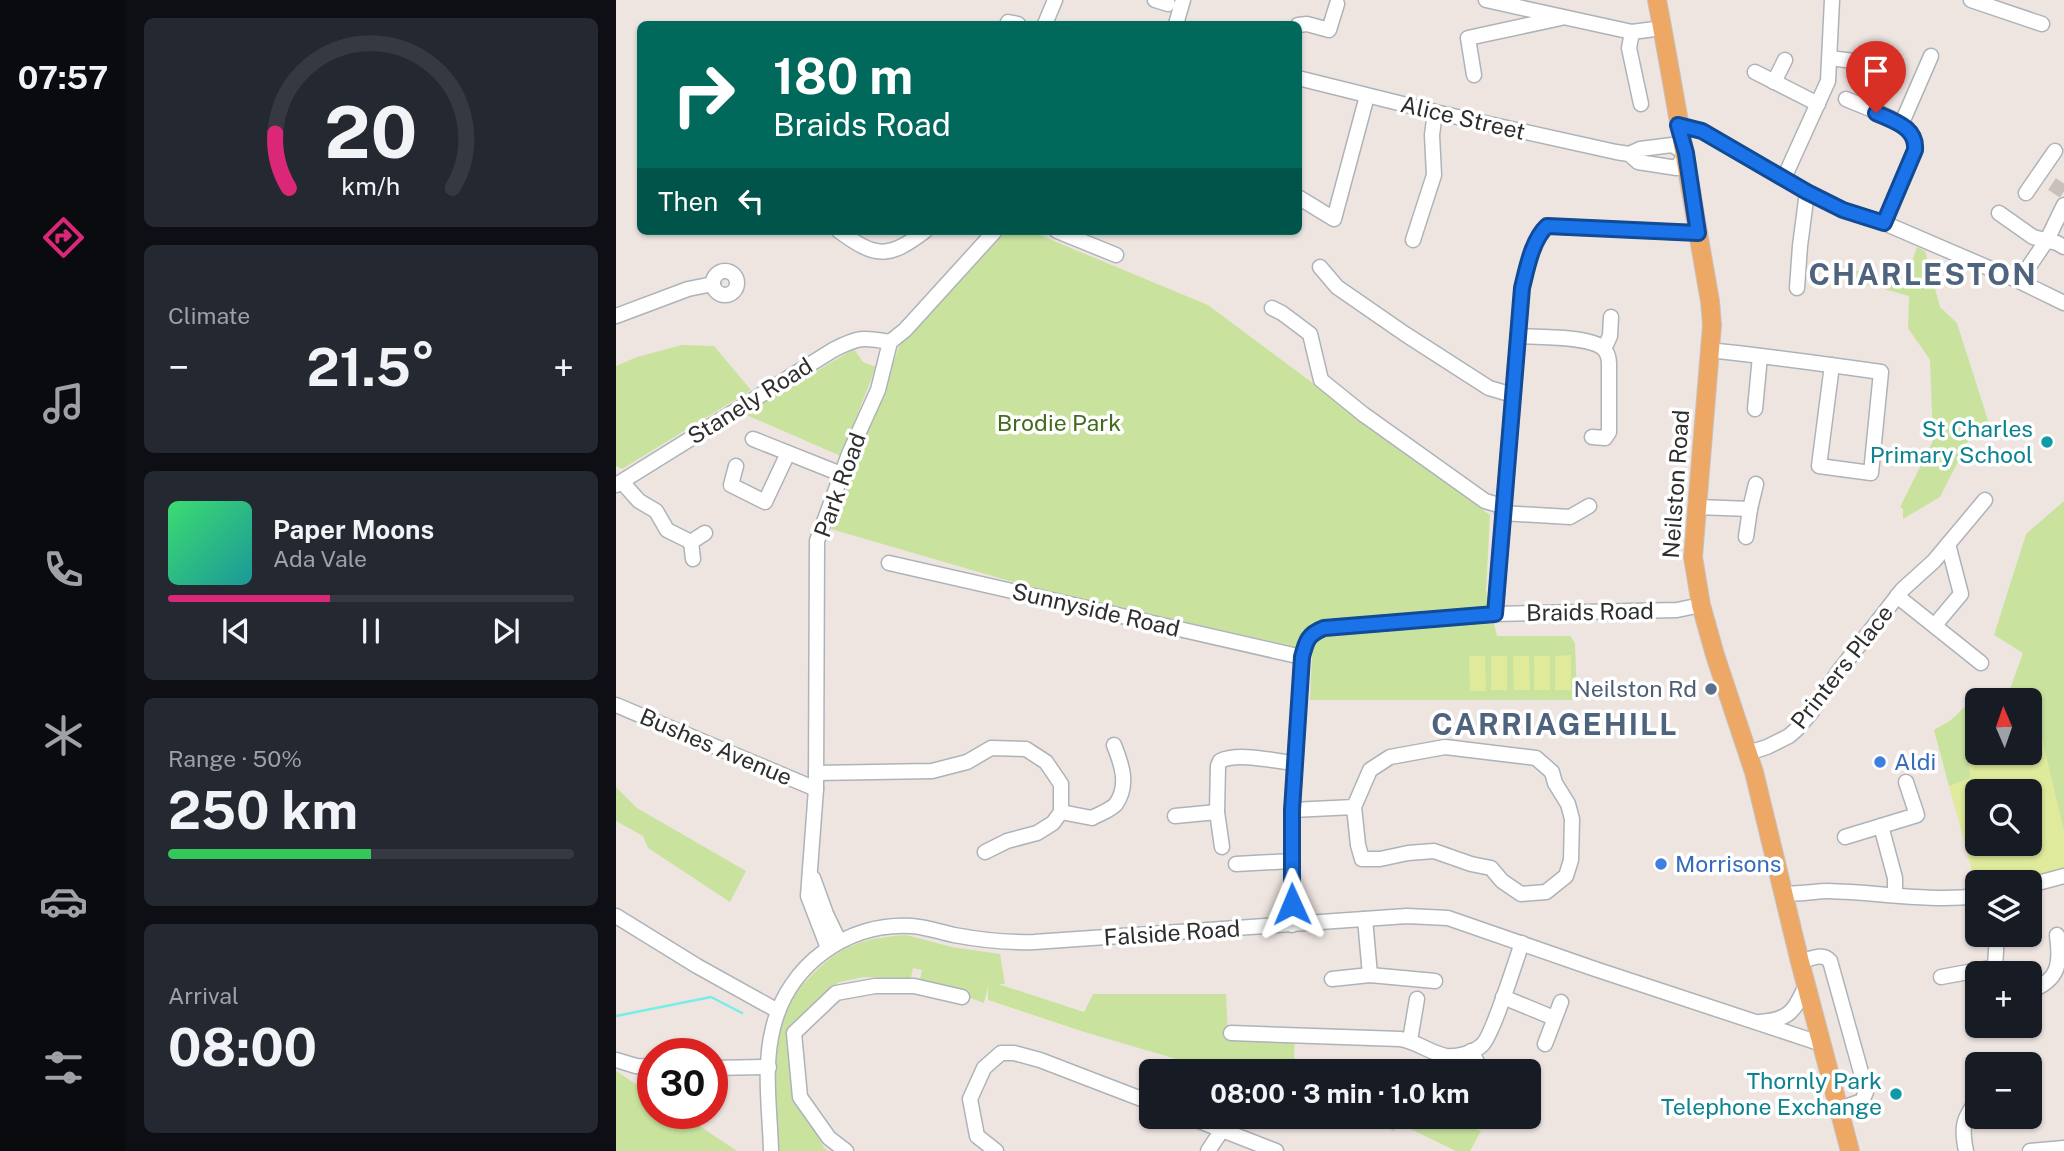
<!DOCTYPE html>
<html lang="en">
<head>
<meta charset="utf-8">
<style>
  body { margin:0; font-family:"Public Sans",sans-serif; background:#242831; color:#f1f3f6; height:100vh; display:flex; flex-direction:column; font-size:26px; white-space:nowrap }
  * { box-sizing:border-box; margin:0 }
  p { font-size:23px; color:#9ea1a6 }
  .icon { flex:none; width:38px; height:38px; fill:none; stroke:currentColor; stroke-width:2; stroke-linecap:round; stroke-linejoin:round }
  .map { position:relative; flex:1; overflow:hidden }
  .details { display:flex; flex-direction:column; gap:18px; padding:18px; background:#0d0f14; width:490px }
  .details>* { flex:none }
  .banner { position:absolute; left:21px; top:21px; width:665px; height:214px; border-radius:10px; box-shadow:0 2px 5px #0004; background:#00695c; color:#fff; overflow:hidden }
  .needle { width:46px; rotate:358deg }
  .fabs { position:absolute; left:1349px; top:688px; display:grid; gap:14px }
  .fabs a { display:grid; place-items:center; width:77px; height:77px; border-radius:10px; background:#171b24; box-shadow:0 2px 5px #0004; font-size:35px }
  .speed { position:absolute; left:21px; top:1038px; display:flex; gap:14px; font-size:35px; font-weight:700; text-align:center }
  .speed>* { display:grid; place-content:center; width:91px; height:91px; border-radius:50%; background:#171b24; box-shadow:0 2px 5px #0004; line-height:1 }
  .speed .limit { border:10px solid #d22; background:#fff; color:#111 }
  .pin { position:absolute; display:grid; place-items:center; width:60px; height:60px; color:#fff; margin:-72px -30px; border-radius:50% 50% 50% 0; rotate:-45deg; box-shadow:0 0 7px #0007 }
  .pin .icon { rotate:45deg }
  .me { position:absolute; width:77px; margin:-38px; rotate:359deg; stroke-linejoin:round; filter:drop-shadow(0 0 5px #0008) }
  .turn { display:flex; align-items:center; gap:24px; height:147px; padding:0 21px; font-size:32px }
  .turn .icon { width:91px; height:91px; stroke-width:2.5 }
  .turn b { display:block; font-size:49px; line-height:60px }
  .then { display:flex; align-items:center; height:66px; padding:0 21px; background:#0003; gap:14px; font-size:26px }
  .big { font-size:52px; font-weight:700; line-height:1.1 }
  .details .card { flex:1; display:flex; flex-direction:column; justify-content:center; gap:10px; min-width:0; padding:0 24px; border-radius:10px; background:#242831 }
  .details .dial { align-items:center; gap:0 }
  .dial svg { height:182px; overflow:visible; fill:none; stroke:#363941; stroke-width:7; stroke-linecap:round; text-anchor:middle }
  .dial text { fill:#f1f3f6; stroke:none }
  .song { display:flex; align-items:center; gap:21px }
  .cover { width:84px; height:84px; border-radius:10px; background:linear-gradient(135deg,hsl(140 70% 55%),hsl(180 70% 35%)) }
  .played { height:7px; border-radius:4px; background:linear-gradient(90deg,#db2777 40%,#363941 40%) }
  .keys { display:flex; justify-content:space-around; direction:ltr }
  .heat { display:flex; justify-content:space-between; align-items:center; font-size:38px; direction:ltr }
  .charge { height:10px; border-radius:5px; background:linear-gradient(90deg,#34c759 50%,#363941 0) }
  .trip { position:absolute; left:523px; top:1059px; width:402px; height:70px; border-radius:10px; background:#171b24; box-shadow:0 2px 5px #0004; font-weight:700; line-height:70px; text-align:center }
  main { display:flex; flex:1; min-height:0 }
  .tabs { display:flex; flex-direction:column; width:126px; justify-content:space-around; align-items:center; background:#090b0e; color:#9ea1a6 }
  .tabs .icon { width:49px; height:49px }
  .tabs .active { color:#db2777 }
  .tabs b { font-size:32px; color:#f1f3f6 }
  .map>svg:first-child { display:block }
  .green { fill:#c9e39f }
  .pitch { fill:#dfea9b; fill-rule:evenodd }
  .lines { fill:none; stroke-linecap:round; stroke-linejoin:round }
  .stream { stroke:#77edeb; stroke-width:2.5 }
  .minor-tunnel { stroke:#c8c0bd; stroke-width:14; stroke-dasharray:14 7; stroke-linecap:butt }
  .minor-casing { stroke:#aeb3b9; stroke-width:17 }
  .major-casing { stroke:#c4c4c4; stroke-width:20 }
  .minor { stroke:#fff; stroke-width:14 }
  .major { stroke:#eea866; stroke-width:18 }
  .route-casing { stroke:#114b97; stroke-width:18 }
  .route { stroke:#1a73e8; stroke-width:12 }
  .culture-dot { fill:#0f9aa8; stroke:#fff; stroke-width:2.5 }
  .service-dot { fill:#5c6f8a; stroke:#fff; stroke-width:2.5 }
  .shop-dot { fill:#3f7fe0; stroke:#fff; stroke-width:2.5 }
  .labels { text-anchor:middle; stroke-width:7; stroke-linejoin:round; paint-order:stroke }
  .street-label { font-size:23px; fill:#2e2e2e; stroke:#fff }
  .park-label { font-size:23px; fill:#436b1d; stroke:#fff }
  .culture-label { font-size:23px; fill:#0d838f; stroke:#fff; text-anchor:end }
  .service-label { font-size:23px; fill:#4e5e75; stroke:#fff; text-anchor:end }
  .shop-label { font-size:23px; fill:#366cbe; stroke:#fff; text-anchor:start }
  .district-label { font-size:30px; font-weight:bold; letter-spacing:2px; fill:#4e647e; stroke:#fff }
</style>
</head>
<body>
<main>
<nav class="tabs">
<b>07:57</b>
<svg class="icon active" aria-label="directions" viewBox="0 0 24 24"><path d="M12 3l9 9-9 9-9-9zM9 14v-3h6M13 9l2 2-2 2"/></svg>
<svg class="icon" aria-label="music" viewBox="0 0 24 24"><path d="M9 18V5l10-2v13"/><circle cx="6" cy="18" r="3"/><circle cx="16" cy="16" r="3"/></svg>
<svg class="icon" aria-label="phone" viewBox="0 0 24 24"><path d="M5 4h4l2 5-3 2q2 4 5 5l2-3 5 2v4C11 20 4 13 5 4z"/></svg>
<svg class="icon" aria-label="climate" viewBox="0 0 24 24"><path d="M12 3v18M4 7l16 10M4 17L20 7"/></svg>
<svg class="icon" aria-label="car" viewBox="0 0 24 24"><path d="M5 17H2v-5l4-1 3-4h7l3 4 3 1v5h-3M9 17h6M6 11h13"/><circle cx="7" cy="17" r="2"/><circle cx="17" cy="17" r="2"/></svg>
<svg class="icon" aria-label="filters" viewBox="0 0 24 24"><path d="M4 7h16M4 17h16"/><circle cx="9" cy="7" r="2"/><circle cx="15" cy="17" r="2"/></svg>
</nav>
<section class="details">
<div class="card dial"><svg viewBox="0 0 100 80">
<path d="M14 69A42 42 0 1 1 86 69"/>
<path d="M14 69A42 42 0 0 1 8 45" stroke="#db2777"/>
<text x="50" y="56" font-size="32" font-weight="700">20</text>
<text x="50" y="72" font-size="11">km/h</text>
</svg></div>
<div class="card"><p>Climate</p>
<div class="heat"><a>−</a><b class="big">21.5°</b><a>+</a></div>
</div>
<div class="card">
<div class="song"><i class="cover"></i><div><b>Paper Moons</b><p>Ada Vale</p></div></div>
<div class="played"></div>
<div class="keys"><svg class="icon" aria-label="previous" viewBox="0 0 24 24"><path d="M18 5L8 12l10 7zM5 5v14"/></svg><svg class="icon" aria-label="pause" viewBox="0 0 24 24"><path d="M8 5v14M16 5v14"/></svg><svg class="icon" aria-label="next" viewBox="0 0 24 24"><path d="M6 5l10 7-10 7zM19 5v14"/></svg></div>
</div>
<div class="card"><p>Range · 50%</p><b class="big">250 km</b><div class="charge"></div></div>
<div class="card"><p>Arrival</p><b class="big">08:00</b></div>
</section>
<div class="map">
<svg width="1448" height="1151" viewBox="0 0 1448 1151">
  <rect width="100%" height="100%" fill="#eee5e1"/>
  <g class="green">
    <path d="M391,231H414L592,305L874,515L870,591L881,636H954L959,643L961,700H694L696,655L672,645L520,611L455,599L215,529L284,344Z"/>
    <path d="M1301,247L1309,251L1324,307L1341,323L1377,436H1355L1324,497L1287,519V509L1284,507L1317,441L1314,360L1292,328L1293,296L1225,277L1229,267L1288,286Z"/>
    <path d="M66,345L98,346L135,390L6,469L0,466V366L21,357Z"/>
    <path d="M238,349L247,362L260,367L225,456L128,414Z"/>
    <path d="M1448,501V832L1423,727L1414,730V700H1390L1407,653L1378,635L1410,534Z"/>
    <path d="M1355,701L1361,704V744L1353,747L1354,778L1333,786L1318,730L1335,720Z"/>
    <path d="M0,787L21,808L130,871L114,902L32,848L27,836L0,821Z"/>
    <path d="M290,935L336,947L384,954L389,984H382L468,1012L477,994H610L612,1036L679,1040L678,1058L716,1071H601L465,1031L372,1000V987L368,1003L307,981L304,979L306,970L297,968L295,977L290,981L284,978L248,977L223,982L175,1027V1084L208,1148L212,1151H159C158,1116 152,1041 167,1011C175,996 186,985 198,973C227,944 249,938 290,935Z"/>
    <path d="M0,1071L37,1095V1113H64L121,1151H143H0Z"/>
    <path d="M745,1117H831L865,1131L854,1151H840L782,1123L778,1131Z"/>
  </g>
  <g class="pitch">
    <path d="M955,655V690H939V656Z"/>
    <path d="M853,656H869L870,691H854Z"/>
    <rect x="875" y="656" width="16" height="34"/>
    <path d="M897,656H913L914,690H898Z"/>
    <rect x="918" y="656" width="16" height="34"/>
    <path d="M1423,727L1448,832V868L1389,882H1362L1361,889L1333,786L1354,778L1353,746L1361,744L1362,752H1414V730ZM1362,791H1414V844H1362Z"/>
  </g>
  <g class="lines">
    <path class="stream" d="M0,1016L95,997L126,1013"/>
    <path class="minor-tunnel" d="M1436,184L1448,192"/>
    <defs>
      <g id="minor">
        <path d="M539,0L552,4"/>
        <path d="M870,0L1016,32L1046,28"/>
        <path d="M1355,0L1426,24"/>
        <path d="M392,22L402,24"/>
        <path d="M429,24L439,0"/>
        <path d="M560,24L567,0"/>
        <path d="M682,25L691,24L713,30L721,4"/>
        <path d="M1016,32L1013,48L1025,104"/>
        <path d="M1214,58L1245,62L1269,72L1272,80"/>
        <path d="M1139,72L1202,104"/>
        <path d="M858,75L852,38L945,18"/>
        <path d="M682,78L819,112L1000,152L1013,154L1024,149L1056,145L1070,153L1061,168L1022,162L1013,154"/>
        <path d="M1158,82L1169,60"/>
        <path d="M1230,99C1246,106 1280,118 1292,129C1298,135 1299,142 1299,150L1268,223"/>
        <path d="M1062,125L1086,131L1191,192L1227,210L1268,223L1403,281L1448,303"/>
        <path d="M1285,125L1315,56"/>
        <path d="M1168,178L1212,81L1216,0"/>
        <path d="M1410,193L1439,151"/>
        <path d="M682,197L718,219L751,96"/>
        <path d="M1383,213L1417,237L1441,243L1448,247"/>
        <path d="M223,231C260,258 272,259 309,231"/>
        <path d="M441,231L500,255"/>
        <path d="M797,240L818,175L816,135L819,112"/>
        <path d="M704,267L721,287L789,334L873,388L897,395"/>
        <circle cx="109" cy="283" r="12"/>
        <path d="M1403,281L1431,240L1448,205"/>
        <path d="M1181,288L1184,246L1191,192"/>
        <path d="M656,308L666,313L694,334L705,380L747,414L869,501L886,506"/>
        <path d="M0,316L72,289L97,284"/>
        <path d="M902,336C922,337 973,336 987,348C991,352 993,357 993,363V432L989,438L976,437"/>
        <path d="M988,349L994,336L995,317"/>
        <path d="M1093,350C1150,356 1208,364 1265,372L1255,473L1203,466L1216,365"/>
        <path d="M1139,409L1144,356"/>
        <path d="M137,439L225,474"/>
        <path d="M120,466L115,485L149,502L172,453"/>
        <path d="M6,482L23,501L40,511L51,530L75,542"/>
        <path d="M0,485L217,350C242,337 246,337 274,342"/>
        <path d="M1081,507L1134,509"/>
        <path d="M886,513L954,517L973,506"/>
        <path d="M1130,537L1134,509L1140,484"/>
        <path d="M77,559L75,542L89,533"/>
        <path d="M273,563L686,657"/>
        <path d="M1281,596L1365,663"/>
        <path d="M879,614L906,288C911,268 916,240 931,226L1082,233"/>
        <path d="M1319,625L1345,594L1332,544"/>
        <path d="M0,705L200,789"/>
        <path d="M1132,753L1151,747L1173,736L1181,729L1194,714L1223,671L1286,590L1318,561L1369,500"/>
        <path d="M200,773L316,771L351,762L375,748L410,749L430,762L445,784V812L437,823L421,833L391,841L369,852"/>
        <path d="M676,810L738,807L754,770L774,757L829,747L920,758L936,772L939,783L952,804L956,819L955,860L950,876L930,892L905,894L886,881L875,868L855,864L818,851L792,853L764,859H746L742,845L738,807"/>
        <path d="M445,812L476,818C483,814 495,810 500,804C513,785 506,765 498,745"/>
        <path d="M559,816L601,812"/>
        <path d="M1265,826L1279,878V895"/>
        <path d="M1229,837L1301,815L1290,782"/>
        <path d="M606,847L601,812L602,766L604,761C622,752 658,761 678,763"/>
        <path d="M620,864L676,861"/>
        <path d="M197,878L210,914L223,941"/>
        <path d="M1414,885L1448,876"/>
        <path d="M1168,893C1185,895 1197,891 1212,891C1262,892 1312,902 1362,896"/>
        <path d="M0,916L81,966L162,1011"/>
        <path d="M749,919L754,975"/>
        <path d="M676,925V810L686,657C690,641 692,634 708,628L879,614L1061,610L1085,605"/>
        <path d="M1381,934L1379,967L1382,973"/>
        <path d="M212,948L192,896L200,789L201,541L233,454L262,390L274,342L289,330L379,231"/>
        <path d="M1184,962C1194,959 1206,952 1214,961L1248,1083L1250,1092L1246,1101L1223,1109"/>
        <path d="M1325,977L1379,967"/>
        <path d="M716,979L754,975L819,981"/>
        <path d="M1414,991C1443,980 1445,964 1441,935"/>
        <path d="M887,997L938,1018"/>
        <path d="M1144,1022C1174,1020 1179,1010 1190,985"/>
        <path d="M615,1033L784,1039C800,1041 814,1053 830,1056C841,1057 858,1053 866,1045C876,1037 900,960 906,943"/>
        <path d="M794,1040L801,999"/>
        <path d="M929,1044L945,1002"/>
        <path d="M855,1051L866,1071"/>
        <path d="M0,1060L20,1066L37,1067"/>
        <path d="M96,1068L153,1067"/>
        <path d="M571,1116L606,1130L592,1151"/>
        <path d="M606,1130L660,1151"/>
        <path d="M155,1151C154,1111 147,1067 157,1028C172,965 231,922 296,926C310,927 324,932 338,935C365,940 390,943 418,942L791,916L832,918L979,969L1206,1044"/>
        <path d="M230,1151L213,1138L184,1097L178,1033L220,993L259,986H298L346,997"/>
        <path d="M380,1151L361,1136L354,1099L368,1068L385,1053H398L424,1060L536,1103"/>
        <path d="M1350,1151C1345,1127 1347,1118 1362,1099"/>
        <path d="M1414,1151L1448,1148"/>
      </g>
      <path id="major" d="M1041,0C1060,100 1076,200 1094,301L1096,325L1077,557L1085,605L1099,655L1138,772L1184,962L1234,1151"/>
    </defs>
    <use href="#minor" class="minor-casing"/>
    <use href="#major" class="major-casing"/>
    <use href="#minor" class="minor"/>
    <use href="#major" class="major"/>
  </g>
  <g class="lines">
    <defs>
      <path id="route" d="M676,904V810L686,657C690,641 692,634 708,628L879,614L906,288C911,268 916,240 931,226L1082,233L1070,153L1062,125L1086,131L1191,192L1227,210L1268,223L1299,150C1301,127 1277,121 1260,113"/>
    </defs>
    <use href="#route" class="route-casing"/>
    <use href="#route" class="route"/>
  </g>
  <g class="culture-dot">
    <circle cx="1431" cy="442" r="7"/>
    <circle cx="1280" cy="1094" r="7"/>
  </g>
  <circle class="service-dot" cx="1095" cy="689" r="7"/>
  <g class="shop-dot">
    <circle cx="1264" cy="762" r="7"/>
    <circle cx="1045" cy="864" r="7"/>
  </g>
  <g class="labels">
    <g class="street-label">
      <text transform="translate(847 118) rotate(13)" y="8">Alice Street</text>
      <text transform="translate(134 401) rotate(-32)" y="8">Stanely Road</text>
      <text transform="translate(1060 484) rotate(-86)" y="8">Neilston Road</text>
      <text transform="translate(224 485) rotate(-70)" y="8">Park Road</text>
      <text transform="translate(480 610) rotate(13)" y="8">Sunnyside Road</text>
      <text transform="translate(974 612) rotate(-1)" y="8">Braids Road</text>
      <text transform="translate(1226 667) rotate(-52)" y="8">Printers Place</text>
      <text transform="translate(100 747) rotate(23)" y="8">Bushes Avenue</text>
      <text transform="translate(556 933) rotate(-4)" y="8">Falside Road</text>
    </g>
    <g class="park-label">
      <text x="443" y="431">Brodie Park</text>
    </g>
    <g class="culture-label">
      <text x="1417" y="437">St Charles<tspan x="1417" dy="26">Primary School</tspan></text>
      <text x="1266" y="1089">Thornly Park<tspan x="1266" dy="26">Telephone Exchange</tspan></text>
    </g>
    <g class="service-label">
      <text x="1081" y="697">Neilston Rd</text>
    </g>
    <g class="shop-label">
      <text x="1278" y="770">Aldi</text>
      <text x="1059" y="872">Morrisons</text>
    </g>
    <g class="district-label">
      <text x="1307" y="285">CHARLESTON</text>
      <text x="939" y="735">CARRIAGEHILL</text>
    </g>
  </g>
</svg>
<div class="fabs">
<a><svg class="needle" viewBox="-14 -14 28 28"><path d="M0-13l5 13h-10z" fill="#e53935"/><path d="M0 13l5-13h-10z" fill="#9ea1a6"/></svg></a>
<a><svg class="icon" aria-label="search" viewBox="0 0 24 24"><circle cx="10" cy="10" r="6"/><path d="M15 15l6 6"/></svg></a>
<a><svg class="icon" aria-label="layers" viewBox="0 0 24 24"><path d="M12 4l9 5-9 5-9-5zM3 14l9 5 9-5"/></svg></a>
<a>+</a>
<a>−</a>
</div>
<div class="speed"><div class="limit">30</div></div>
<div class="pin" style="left:1260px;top:113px;background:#d93025"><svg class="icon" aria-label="arrive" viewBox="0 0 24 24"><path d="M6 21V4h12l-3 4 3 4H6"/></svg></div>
<svg class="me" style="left:676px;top:904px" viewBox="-20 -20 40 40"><path d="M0-17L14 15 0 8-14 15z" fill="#1a73e8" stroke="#fff" stroke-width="4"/></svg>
<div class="trip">08:00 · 3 min · 1.0 km</div>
<div class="banner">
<div class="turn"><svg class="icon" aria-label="right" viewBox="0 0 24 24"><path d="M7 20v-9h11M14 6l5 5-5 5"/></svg><div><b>180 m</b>Braids Road</div></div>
<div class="then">Then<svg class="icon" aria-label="left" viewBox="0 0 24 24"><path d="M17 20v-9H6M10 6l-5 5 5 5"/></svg></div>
</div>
</div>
</main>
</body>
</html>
